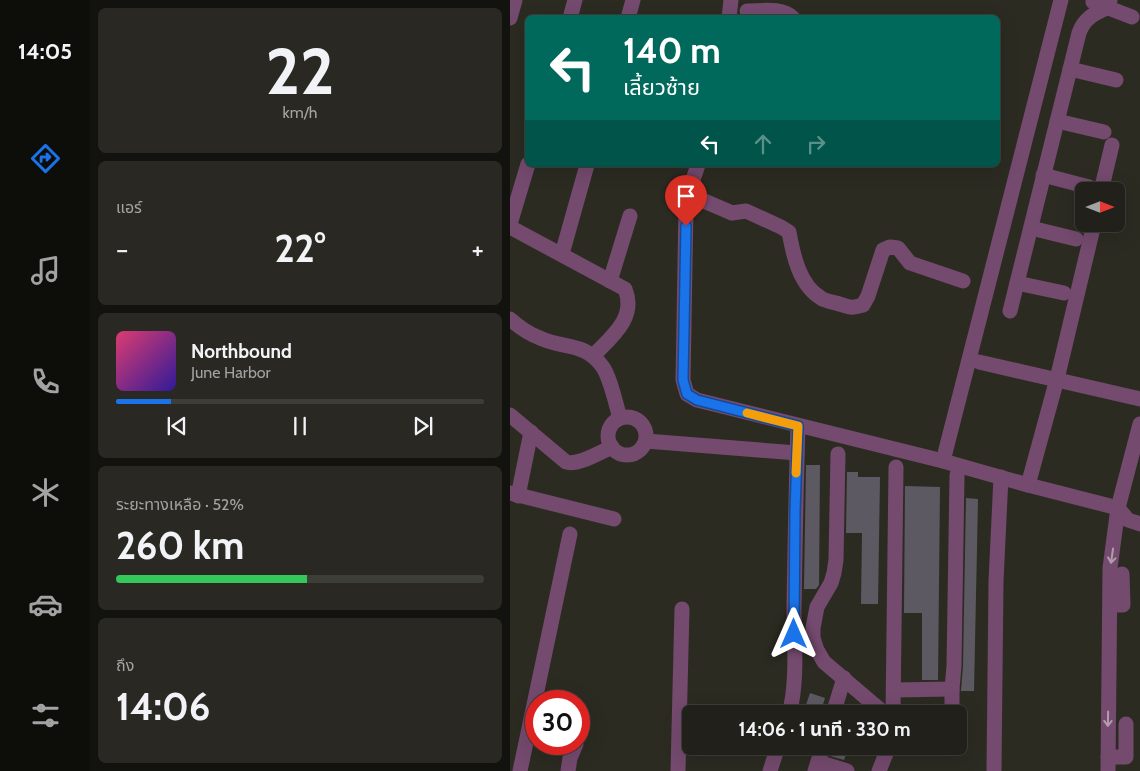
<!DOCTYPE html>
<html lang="th">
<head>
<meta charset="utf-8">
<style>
  body { margin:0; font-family:Cabin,"Noto Sans Thai",sans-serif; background:#292823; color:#f1f3f6; height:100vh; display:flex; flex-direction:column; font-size:19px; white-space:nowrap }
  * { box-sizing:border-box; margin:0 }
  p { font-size:16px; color:#a2a3a2 }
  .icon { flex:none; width:28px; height:28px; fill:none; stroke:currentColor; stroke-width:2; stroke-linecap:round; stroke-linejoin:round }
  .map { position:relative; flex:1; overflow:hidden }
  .side { display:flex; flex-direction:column; gap:8px; padding:8px; background:#12120e; width:420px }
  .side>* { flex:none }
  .banner { position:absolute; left:15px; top:15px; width:475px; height:152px; border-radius:8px; box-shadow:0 5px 20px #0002,0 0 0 1px #3e3e39; background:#00695c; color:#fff; overflow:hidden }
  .needle { width:32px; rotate:90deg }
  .tools { position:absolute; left:565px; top:182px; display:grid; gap:10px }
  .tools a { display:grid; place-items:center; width:50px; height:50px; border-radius:8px; background:#21201a; box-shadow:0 5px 20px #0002,0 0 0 1px #3e3e39; font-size:25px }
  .speed { position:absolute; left:15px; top:690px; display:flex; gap:10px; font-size:25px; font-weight:700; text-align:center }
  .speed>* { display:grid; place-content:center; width:65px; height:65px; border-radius:50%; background:#21201a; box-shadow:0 5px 20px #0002,0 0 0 1px #3e3e39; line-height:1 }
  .speed .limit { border:8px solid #d22; background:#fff; color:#111 }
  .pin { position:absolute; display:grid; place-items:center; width:42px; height:42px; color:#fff; margin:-51px -21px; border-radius:50% 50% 50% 0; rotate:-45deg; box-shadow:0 0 5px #0007 }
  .pin .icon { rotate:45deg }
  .me { position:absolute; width:55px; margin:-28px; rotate:0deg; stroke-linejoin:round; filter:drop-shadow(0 0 4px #0008) }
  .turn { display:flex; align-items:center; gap:18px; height:105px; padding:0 15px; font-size:22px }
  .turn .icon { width:65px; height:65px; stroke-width:2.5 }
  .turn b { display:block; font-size:35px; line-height:42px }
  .lanes { display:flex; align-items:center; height:48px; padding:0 15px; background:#0003; justify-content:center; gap:25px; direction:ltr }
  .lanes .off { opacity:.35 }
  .big { font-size:38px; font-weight:700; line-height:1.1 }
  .side .card { flex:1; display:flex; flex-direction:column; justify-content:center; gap:8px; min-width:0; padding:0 18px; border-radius:8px; background:#292823 }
  .side .dial { align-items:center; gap:0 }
  .dial b { font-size:65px; line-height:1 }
  .song { display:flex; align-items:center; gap:15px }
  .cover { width:60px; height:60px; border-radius:8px; background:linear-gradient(135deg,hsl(340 70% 55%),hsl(250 70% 35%)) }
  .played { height:5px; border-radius:2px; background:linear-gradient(90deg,#1a73e8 15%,#3e3e39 15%) }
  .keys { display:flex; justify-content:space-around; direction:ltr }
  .heat { display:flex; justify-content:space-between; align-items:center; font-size:28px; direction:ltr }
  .charge { height:8px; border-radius:4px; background:linear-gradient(90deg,#34c759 52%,#3e3e39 0) }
  .trip { position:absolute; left:172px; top:705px; width:285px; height:50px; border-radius:8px; background:#21201a; box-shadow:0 5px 20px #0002,0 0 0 1px #3e3e39; font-weight:700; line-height:50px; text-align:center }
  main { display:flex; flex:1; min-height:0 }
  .tab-bar { display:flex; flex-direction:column; width:90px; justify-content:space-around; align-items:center; background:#0d0d0a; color:#a2a3a2 }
  .tab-bar .icon { width:35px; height:35px }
  .tab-bar .active { color:#1a73e8 }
  .tab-bar b { font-size:22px; color:#f1f3f6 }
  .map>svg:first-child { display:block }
  .building { fill:#5d5963 }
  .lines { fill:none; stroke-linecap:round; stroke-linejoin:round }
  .minor { stroke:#744a6e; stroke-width:15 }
  .oneway { stroke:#b29cac }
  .route-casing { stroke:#114b97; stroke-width:12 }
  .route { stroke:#1a73e8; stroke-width:9 }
  .slow { stroke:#f59e0b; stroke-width:9 }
</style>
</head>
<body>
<main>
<nav class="tab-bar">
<b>14:05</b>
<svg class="icon active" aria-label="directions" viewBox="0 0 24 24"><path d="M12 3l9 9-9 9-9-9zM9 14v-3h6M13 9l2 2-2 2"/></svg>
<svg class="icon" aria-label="music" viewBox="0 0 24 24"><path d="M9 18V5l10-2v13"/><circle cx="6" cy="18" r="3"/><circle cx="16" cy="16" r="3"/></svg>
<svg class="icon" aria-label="phone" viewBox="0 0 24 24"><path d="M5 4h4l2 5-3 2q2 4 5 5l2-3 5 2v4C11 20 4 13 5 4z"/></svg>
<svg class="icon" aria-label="climate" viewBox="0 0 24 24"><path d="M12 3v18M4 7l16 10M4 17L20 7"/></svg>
<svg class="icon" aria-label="car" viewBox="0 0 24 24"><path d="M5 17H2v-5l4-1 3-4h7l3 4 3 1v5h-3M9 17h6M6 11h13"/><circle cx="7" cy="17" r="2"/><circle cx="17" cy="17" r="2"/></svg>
<svg class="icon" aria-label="filters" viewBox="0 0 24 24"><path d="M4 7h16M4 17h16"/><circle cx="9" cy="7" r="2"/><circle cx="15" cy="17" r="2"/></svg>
</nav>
<section class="side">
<div class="card dial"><b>22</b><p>km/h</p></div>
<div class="card"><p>แอร์</p>
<div class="heat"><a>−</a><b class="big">22°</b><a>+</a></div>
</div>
<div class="card">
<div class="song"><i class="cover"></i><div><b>Northbound</b><p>June Harbor</p></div></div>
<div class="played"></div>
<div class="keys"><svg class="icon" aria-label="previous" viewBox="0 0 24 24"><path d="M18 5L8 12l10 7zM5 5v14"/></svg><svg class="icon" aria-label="pause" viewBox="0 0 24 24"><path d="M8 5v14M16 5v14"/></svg><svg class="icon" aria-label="next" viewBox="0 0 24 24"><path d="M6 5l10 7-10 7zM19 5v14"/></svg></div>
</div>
<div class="card"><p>ระยะทางเหลือ · 52%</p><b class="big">260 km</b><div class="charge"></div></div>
<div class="card"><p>ถึง</p><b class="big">14:06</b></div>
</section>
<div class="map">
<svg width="630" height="771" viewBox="0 0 630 771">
  <rect width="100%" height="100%" fill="#2c2b22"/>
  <g class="building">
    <path d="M296,465H310L309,585L306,589H294Z"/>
    <path d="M337,472H348V477H370L368,604H351L352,533H336Z"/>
    <path d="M395,486L430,487L428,680H412V613H394Z"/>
    <path d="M456,498L468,499L464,691H451L453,666Z"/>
    <path d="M300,693L315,698L310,714H293Z"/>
    <path d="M322,746H339L334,760L320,756Z"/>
  </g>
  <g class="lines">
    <g class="minor">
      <path d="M583,2L622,17"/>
      <path d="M237,11C251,11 272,7 283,18"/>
      <path d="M0,18L5,0"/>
      <path d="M60,18L65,0"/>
      <path d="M118,18L123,0"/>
      <path d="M219,18L221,0"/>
      <path d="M560,69L606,80"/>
      <path d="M547,121L594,132"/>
      <path d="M188,165L178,194L176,207L173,380L177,394L187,400L433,461L518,485L608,508L618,520L630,524"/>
      <path d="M533,175L579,187"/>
      <path d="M591,191L602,145"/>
      <path d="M178,194L222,213L236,211L271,227L279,232C283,254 289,285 311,298C315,301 322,302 326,303C340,307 339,309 353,305L358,296L373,250L380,247L388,248L400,263L453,281"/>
      <path d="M0,224L18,164"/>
      <path d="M0,227L115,289C127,318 101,337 83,356"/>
      <path d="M521,228L566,239"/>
      <path d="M52,254L77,165"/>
      <path d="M100,281L120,216"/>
      <path d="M507,283L554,293"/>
      <path d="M500,311L569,33C574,19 584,13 597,8L600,0"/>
      <path d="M0,319C9,327 19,334 30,338C53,349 75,342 92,366C100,376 106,405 110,418"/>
      <path d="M469,362L630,399"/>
      <path d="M0,415L56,462C68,466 90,452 102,447"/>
      <circle cx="117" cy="436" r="19"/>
      <path d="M136,441L287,453"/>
      <path d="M328,454L326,560L324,573L321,583L307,607L303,628V638L307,650L314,662L375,714"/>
      <path d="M433,461L551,0"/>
      <path d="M518,485L547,379L584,224"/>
      <path d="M0,493L104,519"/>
      <path d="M8,496L21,432"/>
      <path d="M600,605H613L612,574"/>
      <path d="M384,690L442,689L444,666L447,475"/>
      <path d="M442,708V689"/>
      <path d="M279,714C288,683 284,639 284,607C285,547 286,487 288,426"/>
      <path d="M323,714L334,678"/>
      <path d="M383,714L386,467"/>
      <path d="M598,757H616V724"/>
      <path d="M308,762L337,771"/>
      <path d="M10,771L60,534"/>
      <path d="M58,771L60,758L66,744"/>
      <path d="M168,771L172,609"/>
      <path d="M260,771L268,746"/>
      <path d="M305,771L313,746"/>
      <path d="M369,771L379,746"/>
      <path d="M484,771L486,581L491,477"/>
      <path d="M598,771L600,568L608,508L630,424"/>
    </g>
  </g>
  <defs><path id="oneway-shaft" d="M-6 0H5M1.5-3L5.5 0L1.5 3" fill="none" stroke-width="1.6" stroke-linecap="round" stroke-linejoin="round" transform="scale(1.25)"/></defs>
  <g class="oneway">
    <use href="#oneway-shaft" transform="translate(602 556) rotate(98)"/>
    <use href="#oneway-shaft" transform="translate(598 719) rotate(91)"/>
  </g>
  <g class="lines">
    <defs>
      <path id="route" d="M176,226L173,380L177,394L187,400L288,426L285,511L284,634"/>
    </defs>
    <use href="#route" class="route-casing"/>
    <use href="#route" class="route"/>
    <path class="slow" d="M237,413L288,426L286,473"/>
  </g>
</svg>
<div class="tools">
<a><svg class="needle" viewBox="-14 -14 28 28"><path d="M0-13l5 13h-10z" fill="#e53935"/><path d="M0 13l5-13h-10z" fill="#a2a3a2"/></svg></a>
</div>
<div class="speed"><div class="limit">30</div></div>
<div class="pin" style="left:176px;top:226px;background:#d93025"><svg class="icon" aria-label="arrive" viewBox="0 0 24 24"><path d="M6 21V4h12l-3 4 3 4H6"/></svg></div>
<svg class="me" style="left:284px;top:634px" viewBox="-20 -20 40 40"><path d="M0-17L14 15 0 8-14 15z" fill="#1a73e8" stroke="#fff" stroke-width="4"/></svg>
<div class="trip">14:06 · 1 นาที · 330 m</div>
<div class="banner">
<div class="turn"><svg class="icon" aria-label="left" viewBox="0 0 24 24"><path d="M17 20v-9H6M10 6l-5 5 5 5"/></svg><div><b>140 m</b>เลี้ยวซ้าย</div></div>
<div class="lanes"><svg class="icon" aria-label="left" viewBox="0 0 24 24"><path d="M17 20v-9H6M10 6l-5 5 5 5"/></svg><svg class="icon off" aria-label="ahead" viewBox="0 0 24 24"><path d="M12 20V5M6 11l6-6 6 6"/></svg><svg class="icon off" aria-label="right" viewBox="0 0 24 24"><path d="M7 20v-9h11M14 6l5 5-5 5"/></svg></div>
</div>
</div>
</main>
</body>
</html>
